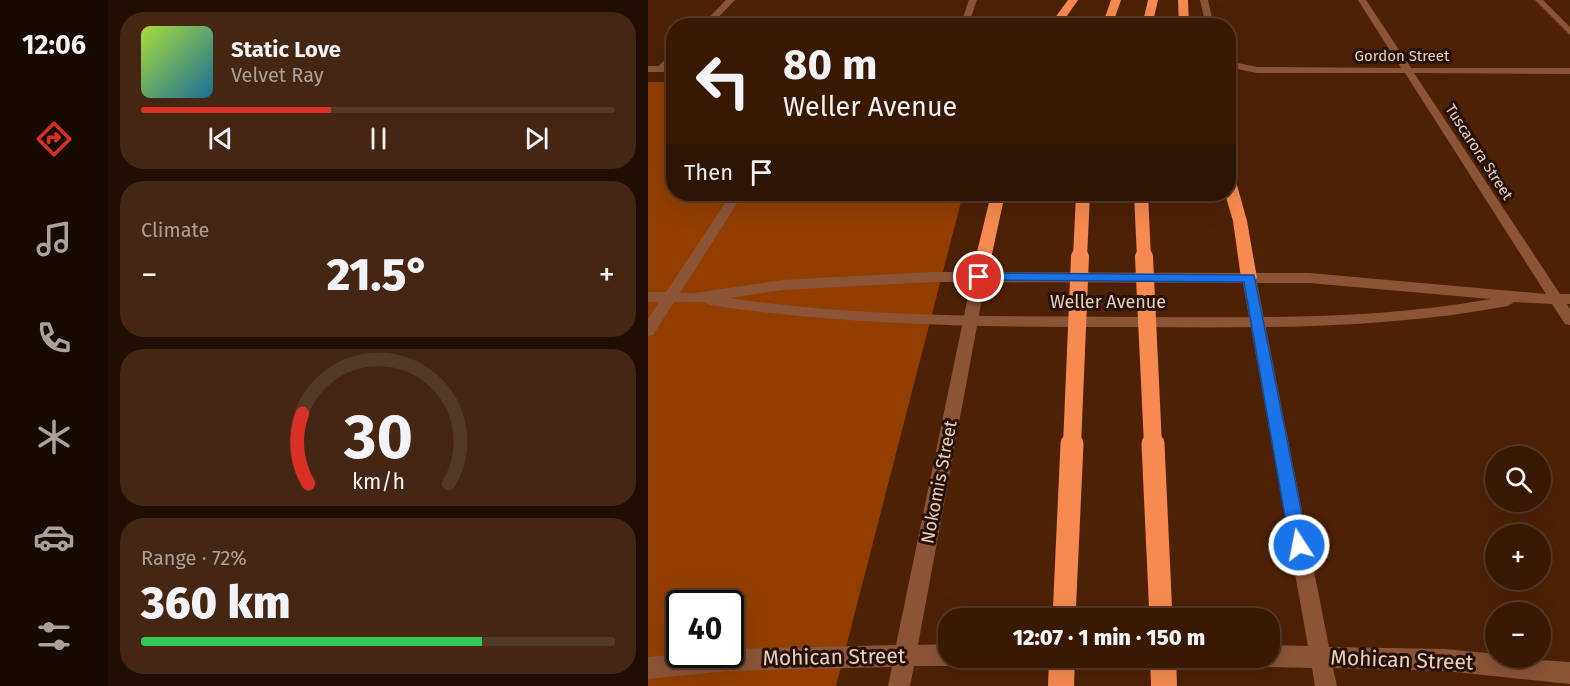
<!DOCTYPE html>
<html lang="en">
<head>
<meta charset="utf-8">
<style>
  body { margin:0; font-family:"Fira Sans",sans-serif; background:#452613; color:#f1f3f6; height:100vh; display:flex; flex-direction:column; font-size:22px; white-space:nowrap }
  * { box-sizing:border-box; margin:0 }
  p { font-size:20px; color:#aba09a }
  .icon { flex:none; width:33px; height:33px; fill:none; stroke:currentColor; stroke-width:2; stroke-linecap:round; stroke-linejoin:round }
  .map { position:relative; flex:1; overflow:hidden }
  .sheet { display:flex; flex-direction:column; gap:12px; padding:12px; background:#200e02; width:540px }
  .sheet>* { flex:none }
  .top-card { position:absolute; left:18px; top:18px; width:570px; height:183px; border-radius:24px; box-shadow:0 6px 24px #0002,0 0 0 2px #543826; background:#3a1904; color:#f1f3f6; overflow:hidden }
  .controls { position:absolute; left:837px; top:446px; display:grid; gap:12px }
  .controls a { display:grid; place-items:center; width:66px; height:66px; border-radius:50%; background:#3a1904; box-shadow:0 6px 24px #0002,0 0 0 2px #543826; font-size:30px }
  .speed { position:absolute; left:18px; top:590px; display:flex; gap:12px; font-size:30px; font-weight:700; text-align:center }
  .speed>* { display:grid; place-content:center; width:78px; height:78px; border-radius:50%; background:#3a1904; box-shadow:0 6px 24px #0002,0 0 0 2px #543826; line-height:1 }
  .speed .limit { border:3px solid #111; border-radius:9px; background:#fff; color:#111 }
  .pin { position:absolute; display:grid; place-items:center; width:51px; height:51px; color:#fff; margin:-26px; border:3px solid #fff; border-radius:50%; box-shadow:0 2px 6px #0007 }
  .me { position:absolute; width:66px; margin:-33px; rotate:349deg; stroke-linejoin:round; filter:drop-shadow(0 0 4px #0008) }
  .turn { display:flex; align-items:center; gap:21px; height:126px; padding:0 18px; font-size:27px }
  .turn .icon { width:78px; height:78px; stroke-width:2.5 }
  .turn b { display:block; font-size:42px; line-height:51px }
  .then { display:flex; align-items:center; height:57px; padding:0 18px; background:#0003; gap:12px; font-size:22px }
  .big { font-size:45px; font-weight:800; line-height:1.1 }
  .sheet .card { flex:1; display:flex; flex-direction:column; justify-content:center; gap:9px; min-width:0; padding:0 21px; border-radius:24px; background:#452613 }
  .sheet .dial { align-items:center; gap:0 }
  .dial svg { height:156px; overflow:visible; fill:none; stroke:#543826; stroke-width:7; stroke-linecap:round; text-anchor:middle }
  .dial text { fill:#f1f3f6; stroke:none }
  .song { display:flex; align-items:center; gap:18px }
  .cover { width:72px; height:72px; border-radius:9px; background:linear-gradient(135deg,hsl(80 70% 55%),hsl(200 70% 35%)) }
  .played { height:6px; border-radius:3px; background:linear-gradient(90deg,#d93025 40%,#543826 40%) }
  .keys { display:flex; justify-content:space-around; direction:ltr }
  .heat { display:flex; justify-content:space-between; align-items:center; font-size:33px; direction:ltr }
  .charge { height:9px; border-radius:4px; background:linear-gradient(90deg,#34c759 72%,#543826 0) }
  .trip { position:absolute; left:290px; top:608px; width:342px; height:60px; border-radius:24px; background:#3a1904; box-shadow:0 6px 24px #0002,0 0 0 2px #543826; font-weight:800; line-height:60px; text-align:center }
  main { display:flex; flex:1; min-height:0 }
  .menu { display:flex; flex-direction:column; width:108px; justify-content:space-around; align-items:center; background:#170a02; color:#aba09a }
  .menu .icon { width:42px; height:42px }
  .menu .current { color:#d93025 }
  .menu b { font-size:27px; color:#f1f3f6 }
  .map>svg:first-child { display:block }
  .forest { fill:#923e01; fill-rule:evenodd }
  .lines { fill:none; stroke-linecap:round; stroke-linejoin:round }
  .minor { fill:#8b5437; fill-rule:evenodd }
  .tertiary { fill:#8b5437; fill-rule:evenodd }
  .motorway { fill:#f68a50; fill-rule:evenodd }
  .motorway-bridge-far2 { stroke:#f68a50; stroke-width:14 }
  .motorway-bridge-far1 { stroke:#f68a50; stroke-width:18 }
  .motorway-bridge { stroke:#f68a50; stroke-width:23 }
  .route { fill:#1a73e8; stroke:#114b97; stroke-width:1.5 }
  .labels { text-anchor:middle; stroke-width:6; stroke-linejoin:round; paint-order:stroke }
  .far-street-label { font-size:15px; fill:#eccec0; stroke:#251107 }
  .street-label { font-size:18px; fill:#eccec0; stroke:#251107 }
  .near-street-label { font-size:21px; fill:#eccec0; stroke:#251107 }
</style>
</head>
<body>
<main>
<nav class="menu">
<b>12:06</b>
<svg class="icon current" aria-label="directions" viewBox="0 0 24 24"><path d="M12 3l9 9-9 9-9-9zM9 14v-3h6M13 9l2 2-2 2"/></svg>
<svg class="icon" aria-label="music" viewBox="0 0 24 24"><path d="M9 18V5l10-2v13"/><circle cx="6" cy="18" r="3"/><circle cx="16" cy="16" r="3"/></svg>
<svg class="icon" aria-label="phone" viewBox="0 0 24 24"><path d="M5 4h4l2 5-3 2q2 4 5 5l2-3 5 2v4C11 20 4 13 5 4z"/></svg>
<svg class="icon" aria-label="climate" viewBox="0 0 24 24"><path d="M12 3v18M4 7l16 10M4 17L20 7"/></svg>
<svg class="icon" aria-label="car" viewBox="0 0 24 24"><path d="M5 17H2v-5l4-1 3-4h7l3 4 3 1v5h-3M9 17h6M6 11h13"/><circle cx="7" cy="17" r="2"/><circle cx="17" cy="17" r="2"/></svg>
<svg class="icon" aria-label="filters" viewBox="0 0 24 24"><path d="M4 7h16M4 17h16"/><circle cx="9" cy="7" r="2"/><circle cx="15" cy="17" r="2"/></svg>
</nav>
<section class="sheet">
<div class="card">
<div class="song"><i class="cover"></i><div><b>Static Love</b><p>Velvet Ray</p></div></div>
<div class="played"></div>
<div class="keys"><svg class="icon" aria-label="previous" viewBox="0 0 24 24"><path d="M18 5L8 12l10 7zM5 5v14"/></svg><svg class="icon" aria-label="pause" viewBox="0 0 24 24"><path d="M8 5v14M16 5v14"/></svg><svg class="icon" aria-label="next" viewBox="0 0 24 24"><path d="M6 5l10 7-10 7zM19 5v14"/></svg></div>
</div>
<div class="card"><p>Climate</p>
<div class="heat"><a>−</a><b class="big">21.5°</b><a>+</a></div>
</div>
<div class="card dial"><svg viewBox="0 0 100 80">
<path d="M14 69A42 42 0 1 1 86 69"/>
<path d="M14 69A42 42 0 0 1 11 33" stroke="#d93025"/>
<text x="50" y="56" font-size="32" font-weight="700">30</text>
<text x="50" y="72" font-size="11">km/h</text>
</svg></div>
<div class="card"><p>Range · 72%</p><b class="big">360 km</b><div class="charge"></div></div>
</section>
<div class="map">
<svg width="922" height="686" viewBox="0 0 922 686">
  <rect width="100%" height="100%" fill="#4d2106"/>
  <path class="forest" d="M0,82H25L26,194H315L188,686H0ZM32,603H82V654H32Z"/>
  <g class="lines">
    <g class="minor">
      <path d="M78,0H87L62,26H53Z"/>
      <path d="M321,0H329L320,26H312Z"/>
      <path d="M552,0H560L566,26H558Z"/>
      <path d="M710,0H718L763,68H922V74L766,73L912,294H922V304H919L922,309V325L917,324L904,304L866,302L860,306C732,330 604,328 475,327C336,327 199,326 62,305L56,302H26L5,335L0,336V319L11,302H0V292H18L83,194H95L32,293H47L135,280L284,272L661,273L898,294L757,73H609L580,67V61L609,67L753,68ZM284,282L661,283L843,299C723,321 601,317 480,317C347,316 213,318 81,298L135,290Z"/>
      <path d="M887,0H895L922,27V35Z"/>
      <path d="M26,53V61L20,66H26V72H0V66H10Z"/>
    </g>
    <g class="tertiary">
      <path d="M331,272L338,277L270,645L300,644V657H310L308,663L300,666H266L262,686H240L244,667L79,671L0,679V657L32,654H82V649L248,645L324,277Z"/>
      <path d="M601,273L608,278L681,647L797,649L848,654V657L922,662V684L797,671L685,668L689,686H667L664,668L621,667L613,664L611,657H621V645L660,646L594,278Z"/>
    </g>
    <g class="motorway">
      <path d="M420,0H430L412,26H401Z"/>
      <path d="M463,0H473L464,26H454Z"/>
      <path d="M500,0H510L504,26H494Z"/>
      <path d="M530,0H540L541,26H531Z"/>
      <path d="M580,174L587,178L599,221L609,278L601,284L593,278L585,221L577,194H580Z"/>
      <path d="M343,194H357L339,277L331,283L323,277Z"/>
      <path d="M401,657H427L426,686H400Z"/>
      <path d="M502,657H528L529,686H503Z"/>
    </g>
    <g class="motorway-bridge-far2">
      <path d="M493,194L496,258"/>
      <path d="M432,258L435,194"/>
    </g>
    <g class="motorway-bridge-far1">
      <path d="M496,257L505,445"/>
      <path d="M424,445L432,257"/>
    </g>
    <g class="motorway-bridge">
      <path d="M505,444L513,618"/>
      <path d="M416,618L424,444"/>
    </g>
  </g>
  <path class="route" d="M331,273L606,275L660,545L657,551L651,554L645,551L642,545L596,282L327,280V274Z"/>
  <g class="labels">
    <g class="far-street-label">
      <text x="754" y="61">Gordon Street</text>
      <text transform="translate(831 152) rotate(57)" y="5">Tuscarora Street</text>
    </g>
    <g class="street-label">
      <text x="460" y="308">Weller Avenue</text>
      <text transform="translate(291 482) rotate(-79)" y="6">Nokomis Street</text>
    </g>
    <g class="near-street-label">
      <text transform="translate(186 657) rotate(-1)" y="7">Mohican Street</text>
      <text transform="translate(754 660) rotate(2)" y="7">Mohican Street</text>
    </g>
  </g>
</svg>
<div class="controls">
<a><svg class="icon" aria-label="search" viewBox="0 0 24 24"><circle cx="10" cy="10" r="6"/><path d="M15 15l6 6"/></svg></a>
<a>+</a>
<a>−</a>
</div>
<div class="speed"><div class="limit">40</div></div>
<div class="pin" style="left:331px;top:277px;background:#d93025"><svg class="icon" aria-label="arrive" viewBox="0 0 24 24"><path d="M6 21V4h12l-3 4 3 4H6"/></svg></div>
<svg class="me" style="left:651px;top:545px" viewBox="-20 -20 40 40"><circle r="17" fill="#1a73e8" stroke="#fff" stroke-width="3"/><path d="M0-11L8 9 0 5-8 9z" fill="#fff"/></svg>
<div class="trip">12:07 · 1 min · 150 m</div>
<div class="top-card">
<div class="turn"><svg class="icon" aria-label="left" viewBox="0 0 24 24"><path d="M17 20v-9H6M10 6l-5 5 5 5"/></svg><div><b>80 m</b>Weller Avenue</div></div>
<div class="then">Then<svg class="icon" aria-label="arrive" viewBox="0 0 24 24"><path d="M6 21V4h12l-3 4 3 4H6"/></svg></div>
</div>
</div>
</main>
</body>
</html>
